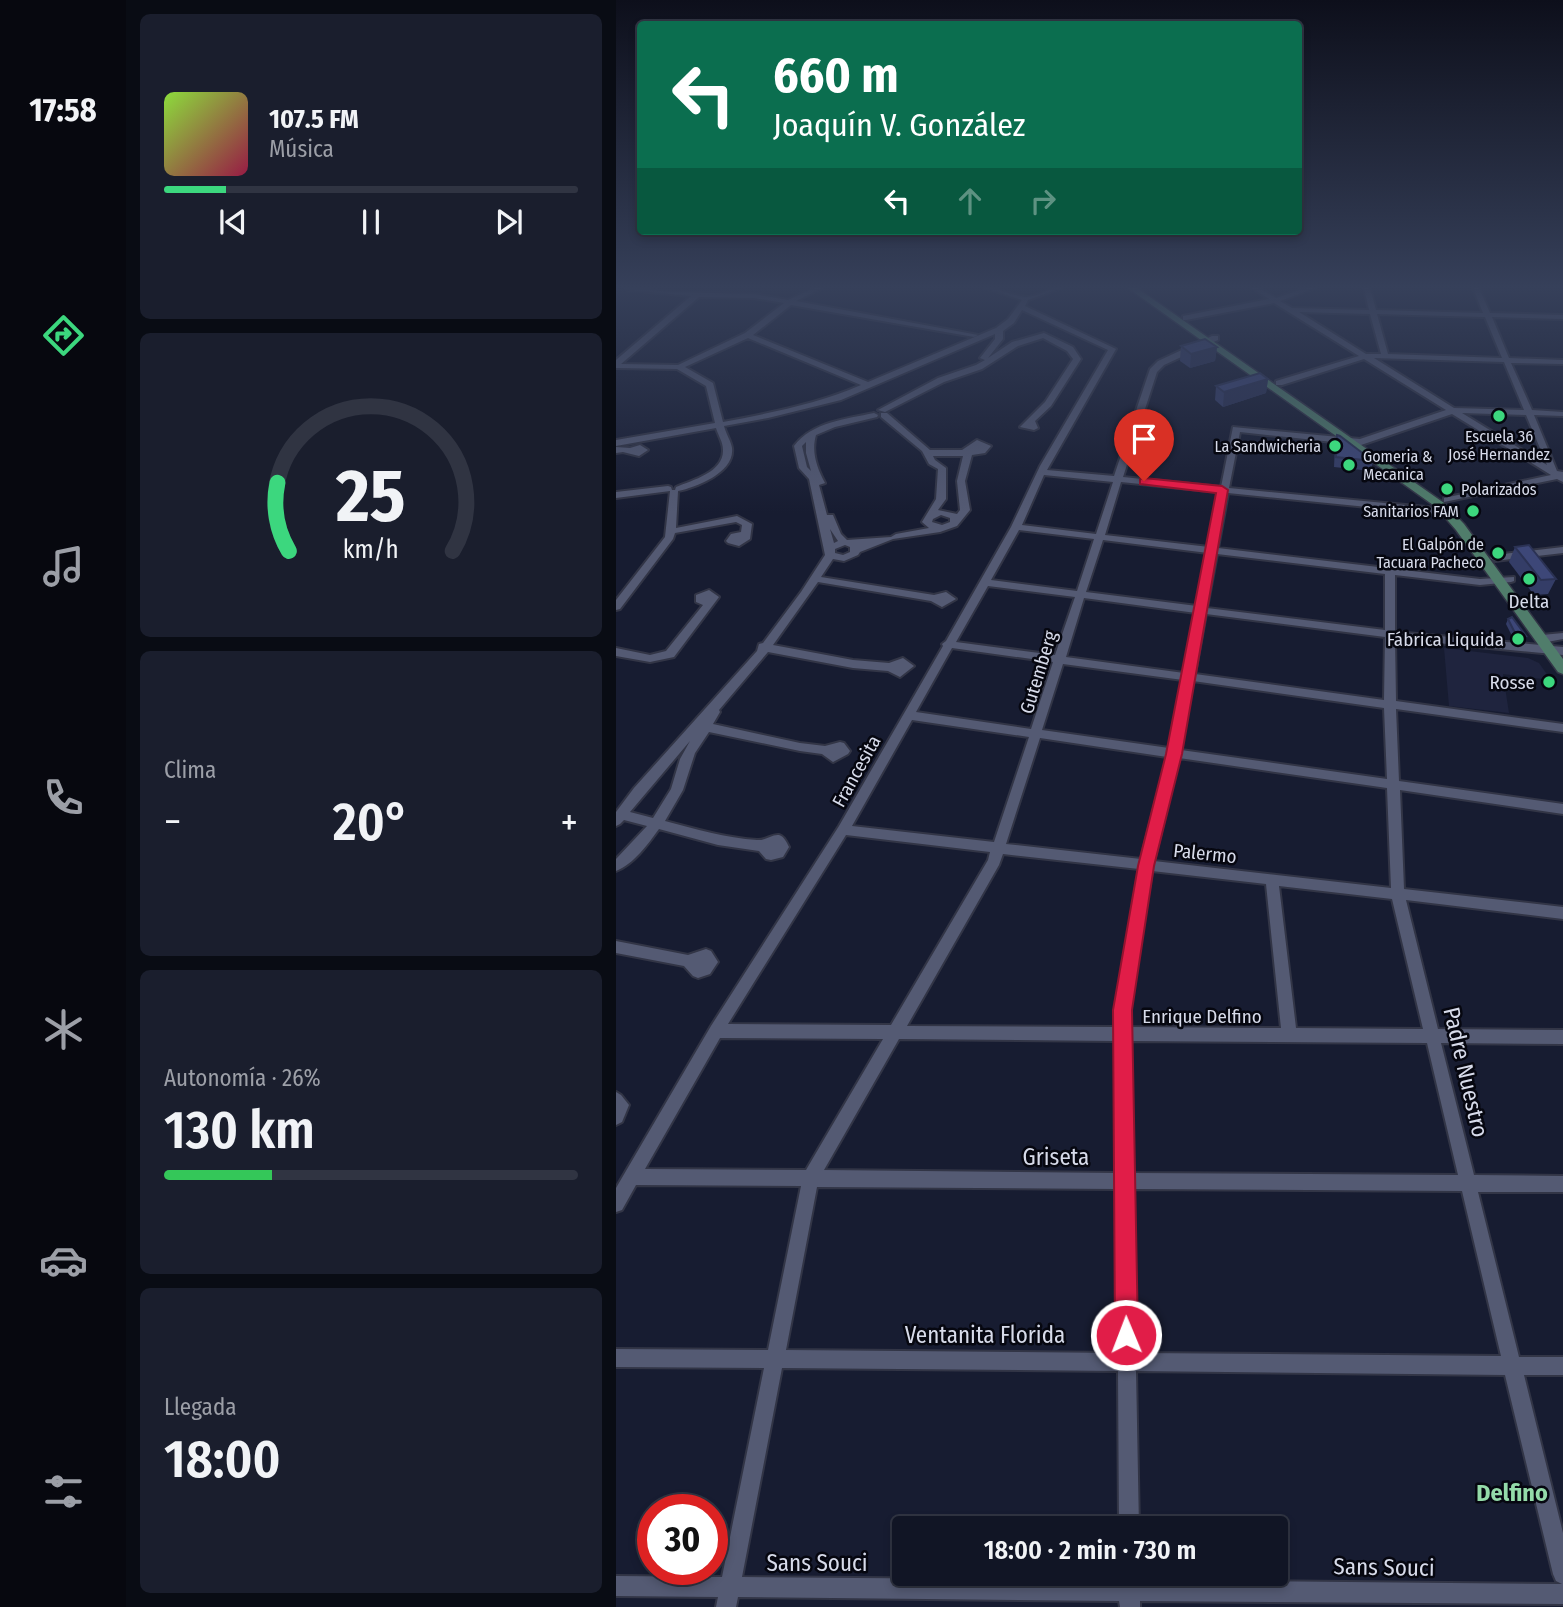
<!DOCTYPE html>
<html lang="es">
<head>
<meta charset="utf-8">
<style>
  body { margin:0; font-family:"Fira Sans Condensed",sans-serif; background:#1a1e2d; color:#f1f3f6; height:100vh; display:flex; flex-direction:column; font-size:26px; white-space:nowrap }
  * { box-sizing:border-box; margin:0 }
  p { font-size:23px; color:#9c9fa7 }
  .icon { flex:none; width:38px; height:38px; fill:none; stroke:currentColor; stroke-width:2; stroke-linecap:round; stroke-linejoin:round }
  .map { position:relative; flex:1; overflow:hidden }
  .side { display:flex; flex-direction:column; gap:14px; padding:14px; background:#090c14; width:490px }
  .side>* { flex:none }
  .banner { position:absolute; left:21px; top:21px; width:665px; height:214px; border-radius:7px; box-shadow:0 4px 10px #0003,0 0 0 2px #303442; background:#0b6e4f; color:#fff; overflow:hidden }
  .speed { position:absolute; left:21px; top:1494px; display:flex; gap:14px; font-size:35px; font-weight:700; text-align:center }
  .speed>* { display:grid; place-content:center; width:91px; height:91px; border-radius:50%; background:#111525; box-shadow:0 4px 10px #0003,0 0 0 2px #303442; line-height:1 }
  .speed .limit { border:10px solid #d22; background:#fff; color:#111 }
  .pin { position:absolute; display:grid; place-items:center; width:60px; height:60px; color:#fff; margin:-72px -30px; border-radius:50% 50% 50% 0; rotate:-45deg; box-shadow:0 0 7px #0007 }
  .pin .icon { rotate:45deg }
  .me { position:absolute; width:77px; margin:-38px; rotate:359deg; stroke-linejoin:round; filter:drop-shadow(0 0 5px #0008) }
  .turn { display:flex; align-items:center; gap:24px; height:147px; padding:0 21px; font-size:32px }
  .turn .icon { width:91px; height:91px; stroke-width:2.5 }
  .turn b { display:block; font-size:49px; line-height:60px }
  .lanes { display:flex; align-items:center; height:66px; padding:0 21px; background:#0003; justify-content:center; gap:35px; direction:ltr }
  .lanes .off { opacity:.35 }
  .big { font-size:52px; font-weight:600; line-height:1.1 }
  .side .tile { flex:1; display:flex; flex-direction:column; justify-content:center; gap:10px; min-width:0; padding:0 24px; border-radius:10px; background:#1a1e2d }
  .side .dial { align-items:center; gap:0 }
  .dial svg { height:182px; overflow:visible; fill:none; stroke:#303442; stroke-width:7; stroke-linecap:round; text-anchor:middle }
  .dial text { fill:#f1f3f6; stroke:none }
  .song { display:flex; align-items:center; gap:21px }
  .cover { width:84px; height:84px; border-radius:10px; background:linear-gradient(135deg,hsl(90 70% 55%),hsl(340 70% 35%)) }
  .played { height:7px; border-radius:4px; background:linear-gradient(90deg,#3cd77e 15%,#303442 15%) }
  .keys { display:flex; justify-content:space-around; direction:ltr }
  .heat { display:flex; justify-content:space-between; align-items:center; font-size:38px; direction:ltr }
  .charge { height:10px; border-radius:5px; background:linear-gradient(90deg,#34c759 26%,#303442 0) }
  .trip { position:absolute; left:276px; top:1516px; width:396px; height:70px; border-radius:7px; background:#111525; box-shadow:0 4px 10px #0003,0 0 0 2px #303442; font-weight:600; line-height:70px; text-align:center }
  main { display:flex; flex:1; min-height:0 }
  .dock { display:flex; flex-direction:column; width:126px; justify-content:space-around; align-items:center; background:#07080f; color:#9c9fa7 }
  .dock .icon { width:49px; height:49px }
  .dock .selected { color:#3cd77e }
  .dock b { font-size:32px; color:#f1f3f6 }
  .map>svg:first-child { display:block }
  .built { fill:#1f243e }
  .lines { fill:none; stroke-linecap:round; stroke-linejoin:round }
  .minor-casing { stroke:#323546; stroke-width:4 }
  .major-casing { stroke:#323546; stroke-width:3 }
  .minor { fill:#545a73; fill-rule:evenodd }
  .major { fill:#507d6b; fill-rule:evenodd }
  .wall { fill:#343d67 }
  .shaded-wall { fill:#2b3254 }
  .building { fill:#3d4778; stroke:#2b3254; stroke-width:2 }
  .route { fill:#e11d48; stroke:#92132f; stroke-width:2 }
  .poi-dot { fill:#3cd77e; stroke:#060710; stroke-width:2.5 }
  .labels { text-anchor:middle; stroke-width:5; stroke-linejoin:round; paint-order:stroke }
  .far-poi-label { font-size:16px; fill:#d7dbea; stroke:#060710; text-anchor:end }
  .poi-label { font-size:19px; fill:#d7dbea; stroke:#060710; text-anchor:end }
  .street-label { font-size:19px; fill:#d7dbea; stroke:#060710 }
  .near-street-label { font-size:23px; fill:#d7dbea; stroke:#060710 }
  .near-neighbourhood-label { font-size:24px; font-weight:bold; fill:#94dba9; stroke:#060710 }
</style>
</head>
<body>
<main>
<nav class="dock">
<b>17:58</b>
<svg class="icon selected" aria-label="directions" viewBox="0 0 24 24"><path d="M12 3l9 9-9 9-9-9zM9 14v-3h6M13 9l2 2-2 2"/></svg>
<svg class="icon" aria-label="music" viewBox="0 0 24 24"><path d="M9 18V5l10-2v13"/><circle cx="6" cy="18" r="3"/><circle cx="16" cy="16" r="3"/></svg>
<svg class="icon" aria-label="phone" viewBox="0 0 24 24"><path d="M5 4h4l2 5-3 2q2 4 5 5l2-3 5 2v4C11 20 4 13 5 4z"/></svg>
<svg class="icon" aria-label="climate" viewBox="0 0 24 24"><path d="M12 3v18M4 7l16 10M4 17L20 7"/></svg>
<svg class="icon" aria-label="car" viewBox="0 0 24 24"><path d="M5 17H2v-5l4-1 3-4h7l3 4 3 1v5h-3M9 17h6M6 11h13"/><circle cx="7" cy="17" r="2"/><circle cx="17" cy="17" r="2"/></svg>
<svg class="icon" aria-label="filters" viewBox="0 0 24 24"><path d="M4 7h16M4 17h16"/><circle cx="9" cy="7" r="2"/><circle cx="15" cy="17" r="2"/></svg>
</nav>
<section class="side">
<div class="tile">
<div class="song"><i class="cover"></i><div><b>107.5 FM</b><p>Música</p></div></div>
<div class="played"></div>
<div class="keys"><svg class="icon" aria-label="previous" viewBox="0 0 24 24"><path d="M18 5L8 12l10 7zM5 5v14"/></svg><svg class="icon" aria-label="pause" viewBox="0 0 24 24"><path d="M8 5v14M16 5v14"/></svg><svg class="icon" aria-label="next" viewBox="0 0 24 24"><path d="M6 5l10 7-10 7zM19 5v14"/></svg></div>
</div>
<div class="tile dial"><svg viewBox="0 0 100 80">
<path d="M14 69A42 42 0 1 1 86 69"/>
<path d="M14 69A42 42 0 0 1 9 39" stroke="#3cd77e"/>
<text x="50" y="56" font-size="32" font-weight="700">25</text>
<text x="50" y="72" font-size="11">km/h</text>
</svg></div>
<div class="tile"><p>Clima</p>
<div class="heat"><a>−</a><b class="big">20°</b><a>+</a></div>
</div>
<div class="tile"><p>Autonomía · 26%</p><b class="big">130 km</b><div class="charge"></div></div>
<div class="tile"><p>Llegada</p><b class="big">18:00</b></div>
</section>
<div class="map">
<svg width="947" height="1607" viewBox="0 0 947 1607">
  <rect width="100%" height="100%" fill="#171c31"/>
  <path class="built" d="M828,648L912,658L923,663L935,680L887,674L893,713L833,706Z"/>
  <g class="lines">
    <defs>
      <g id="minor">
        <path d="M10,288L58,292L138,294L172,300L198,288H206L180,301L362,335L358,337L175,305L137,335L252,382L380,328L392,319L406,300L370,288C384,288 399,297 411,297C423,296 433,288 445,288L412,300L409,306L500,349L431,470L498,476L534,369L542,361L596,336H602V340L548,365L541,372L507,477L605,487L617,427L744,439L830,410L748,359L666,385H660V381L743,356L658,303L570,320H567V316L653,299L636,288H643L660,298L690,288H699L664,301L676,308L753,310L748,288H754L760,310L867,313L857,288H863L874,313L947,315V319L876,317L893,358L947,360V364L895,363L916,410L947,412V416L918,415L941,471L947,472V482L941,479L828,502V498L935,475L836,414L745,445L624,432L613,488L831,509L836,512L831,515L612,493L602,548L864,579L898,577V581L895,582L864,585L779,575V632L947,647V655L779,639L780,701L947,724V732L780,709L783,781L947,804V814L784,790L788,889L947,907V919L790,900L822,1029L947,1030V1044L825,1043L858,1175L947,1176V1192H862L903,1357H947V1375H908L947,1533V1604L524,1601V1607H504L503,1601L122,1597L120,1607H100L102,1597L0,1596V1576L106,1577L148,1368L0,1367V1349L152,1350L185,1186L20,1185L6,1210L0,1212V1188L95,1026L223,826L327,646L326,644L330,641L395,527L424,466L492,350L406,310L398,323L387,331V339L372,358L396,342L428,333L457,347L465,359L435,406L419,421L422,428L418,430L404,427L429,402L457,359L451,351L427,338L402,346L366,369L328,382L269,412L262,410L322,378L360,365L369,360L364,358L379,339V334L225,400L152,418L108,426C110,434 115,441 116,448C119,472 81,487 62,491L60,528L121,516L136,524L134,539L123,546L112,543L110,541L115,534L125,532L126,525L120,522L59,533L57,539L4,609L0,610V600L49,537L54,491L0,498V492L52,486L55,487L56,490H59L60,487C77,480 108,472 107,450C107,442 102,435 100,428L0,446V440L99,423L90,386L61,369L0,368V360L75,296L13,290ZM83,297L138,298L168,303L129,333L62,365L5,364ZM683,312L754,314L765,354H750ZM761,314L869,317L886,358L772,354ZM132,338L245,385C201,404 154,413 107,422L97,383L69,367ZM758,358L888,362L908,410L838,408ZM846,413L910,415L931,465ZM428,475L497,482L480,534L406,525ZM505,482L603,492L593,547L489,535ZM403,530L478,539L461,591L375,580ZM487,540L592,553L581,606L470,592ZM601,554L769,574V630L591,608ZM372,586L459,597L439,655L340,642ZM468,598L580,613L568,673L450,657ZM590,614L769,637L768,700L579,674ZM336,648L437,662L415,729L300,712ZM447,664L567,680L553,748L426,730ZM577,681L768,708L771,779L565,750ZM296,720L413,737L378,842L236,826ZM424,738L551,757L525,859L390,844ZM563,758L771,788L775,888L538,861ZM230,835L374,852L372,860L275,1025L112,1024ZM387,854L523,869L499,1010V1027L291,1026L383,865ZM536,871L650,884L665,1028L514,1027L513,1010ZM663,886L776,899L807,1029L680,1028ZM104,1038L267,1039L190,1170L29,1169ZM283,1039L499,1041L500,1173L208,1170ZM514,1041L811,1043L842,1175L516,1173ZM201,1187L500,1189L502,1353L170,1350ZM517,1189L846,1191L885,1356L520,1353ZM166,1368L502,1371L503,1528H523L520,1371L889,1375L937,1574L940,1581L946,1584L523,1580V1573H503V1580L126,1577Z"/>
        <path d="M258,413L262,415L261,417L219,427L200,435C195,452 201,468 209,483L203,485L211,515H217L225,534L231,540L275,537L280,534L313,528L306,522L320,499L322,469L313,464L306,451L265,417V413H271L314,450H346L361,440L375,446L369,453L356,455L349,481L354,510L341,526L324,532L277,539L244,552L242,555L228,561L217,559L205,577L318,595L330,592L340,599L326,607L315,601L202,582L157,645L237,660L273,663L287,658L298,666L284,677L272,671L237,668L152,652L103,710L104,712L97,724L184,743L209,746L224,742L228,743L234,751L232,754L217,762L206,754L184,751L93,732L79,753L67,790L49,821C79,829 110,838 141,840C149,841 156,834 163,835C168,836 171,843 173,847L167,857L155,860L150,859L143,851L102,845L43,829C32,844 18,864 0,871V859L31,826L8,820L4,824L0,826V812L18,788L141,651L143,644L147,643L185,592L209,555L193,479L183,468L178,446C196,422 230,419 258,413ZM190,442V453L195,471L191,467L186,446ZM317,456H347L341,481L344,510L341,514L322,510L330,499V468L319,460ZM325,515L334,518V522L326,525L316,522L317,519ZM214,529L222,541L218,543ZM229,545L234,547V552L227,555L219,553V549ZM74,741L64,759L55,789L37,818L14,812Z"/>
        <path d="M24,445L32,450L23,456L7,452L0,453V447L14,448Z"/>
        <path d="M947,547V553L879,561L874,558L879,555Z"/>
        <path d="M93,590L103,597L58,657L34,662L0,656V648L34,655L50,651L87,605L80,602V595Z"/>
        <path d="M947,633V639L926,643L921,639L926,635Z"/>
        <path d="M0,941L72,955L90,949L95,951L102,962L94,974L82,978L77,976L68,966L0,953Z"/>
        <path d="M0,1092L5,1095L13,1105L6,1122L0,1125Z"/>
      </g>
      <path id="major" d="M512,288H521L828,503L848,524L947,659V674L942,672L840,530L820,507Z"/>
    </defs>
    <use href="#minor" class="minor-casing"/>
    <use href="#major" class="major-casing"/>
    <use href="#minor" class="minor"/>
    <use href="#major" class="major"/>
  </g>
  <g class="wall">
    <path d="M565,346L601,347L599,361L574,368L564,361Z"/>
    <path d="M652,379L650,393L607,407L599,400L600,386Z"/>
    <path d="M721,435L757,461L755,471L718,467L719,445Z"/>
    <path d="M899,547L940,579L932,594L918,595L893,562Z"/>
    <path d="M892,619L910,636L908,641L898,640L890,624Z"/>
  </g>
  <g class="shaded-wall">
    <path d="M601,347L599,361L574,368L575,354Z"/>
    <path d="M652,379L650,393L607,407L608,392Z"/>
  </g>
  <g class="building">
    <path d="M589,339L601,347L575,354L565,346Z"/>
    <path d="M644,373L652,379L608,392L600,386Z"/>
    <path d="M721,435L724,436L757,461L720,457Z"/>
    <path d="M913,545L940,579L925,580L899,547Z"/>
    <path d="M896,617L910,636L900,635L892,619Z"/>
  </g>
  <linearGradient id="sky" x2="0" y2="1"><stop stop-color="#0d0f1b"/><stop offset="0.56" stop-color="#36405a"/><stop offset="1" stop-color="#36405a" stop-opacity="0"/></linearGradient>
  <rect width="947" height="513" fill="url(#sky)"/>
  <path class="route" d="M528,478L606,486L612,490L566,754L538,866L516,1010L522,1335L519,1343L510,1346L502,1343L499,1335L497,1010L522,866L550,754L600,493L524,484V479Z"/>
  <g class="poi-dot">
    <circle cx="883" cy="416" r="7"/>
    <circle cx="719" cy="446" r="7"/>
    <circle cx="733" cy="465" r="7"/>
    <circle cx="831" cy="489" r="7"/>
    <circle cx="857" cy="511" r="7"/>
    <circle cx="882" cy="553" r="7"/>
    <circle cx="913" cy="579" r="7"/>
    <circle cx="902" cy="639" r="7"/>
    <circle cx="933" cy="682" r="7"/>
  </g>
  <g class="labels">
    <g class="far-poi-label">
      <text x="883" y="442" text-anchor="middle">Escuela 36<tspan x="883" dy="18">José Hernandez</tspan></text>
      <text x="705" y="452">La Sandwicheria</text>
      <text x="747" y="462" text-anchor="start">Gomeria &amp;<tspan x="747" dy="18">Mecanica</tspan></text>
      <text x="845" y="495" text-anchor="start">Polarizados</text>
      <text x="843" y="517">Sanitarios FAM</text>
      <text x="868" y="550">El Galpón de<tspan x="868" dy="18">Tacuara Pacheco</tspan></text>
    </g>
    <g class="poi-label">
      <text x="913" y="608" text-anchor="middle">Delta</text>
      <text x="888" y="646">Fábrica Liquida</text>
      <text x="919" y="689">Rosse</text>
    </g>
    <g class="street-label">
      <text transform="translate(422 672) rotate(-73)" y="7">Gutemberg</text>
      <text transform="translate(240 771) rotate(-61)" y="7">Francesita</text>
      <text transform="translate(589 853) rotate(6)" y="7">Palermo</text>
      <text x="586" y="1023">Enrique Delfino</text>
    </g>
    <g class="near-street-label">
      <text transform="translate(850 1072) rotate(77)" y="8">Padre Nuestro</text>
      <text x="440" y="1165">Griseta</text>
      <text x="369" y="1343">Ventanita Florida</text>
      <text x="201" y="1571">Sans Souci</text>
      <text transform="translate(768 1567) rotate(1)" y="8">Sans Souci</text>
    </g>
    <g class="near-neighbourhood-label">
      <text x="896" y="1501">Delfino</text>
    </g>
  </g>
</svg>
<div class="speed"><div class="limit">30</div></div>
<div class="pin" style="left:528px;top:481px;background:#d93025"><svg class="icon" aria-label="arrive" viewBox="0 0 24 24"><path d="M6 21V4h12l-3 4 3 4H6"/></svg></div>
<svg class="me" style="left:510px;top:1335px" viewBox="-20 -20 40 40"><circle r="17" fill="#e11d48" stroke="#fff" stroke-width="3"/><path d="M0-11L8 9 0 5-8 9z" fill="#fff"/></svg>
<div class="trip">18:00 · 2 min · 730 m</div>
<div class="banner">
<div class="turn"><svg class="icon" aria-label="left" viewBox="0 0 24 24"><path d="M17 20v-9H6M10 6l-5 5 5 5"/></svg><div><b>660 m</b>Joaquín V. González</div></div>
<div class="lanes"><svg class="icon" aria-label="left" viewBox="0 0 24 24"><path d="M17 20v-9H6M10 6l-5 5 5 5"/></svg><svg class="icon off" aria-label="ahead" viewBox="0 0 24 24"><path d="M12 20V5M6 11l6-6 6 6"/></svg><svg class="icon off" aria-label="right" viewBox="0 0 24 24"><path d="M7 20v-9h11M14 6l5 5-5 5"/></svg></div>
</div>
</div>
</main>
</body>
</html>
